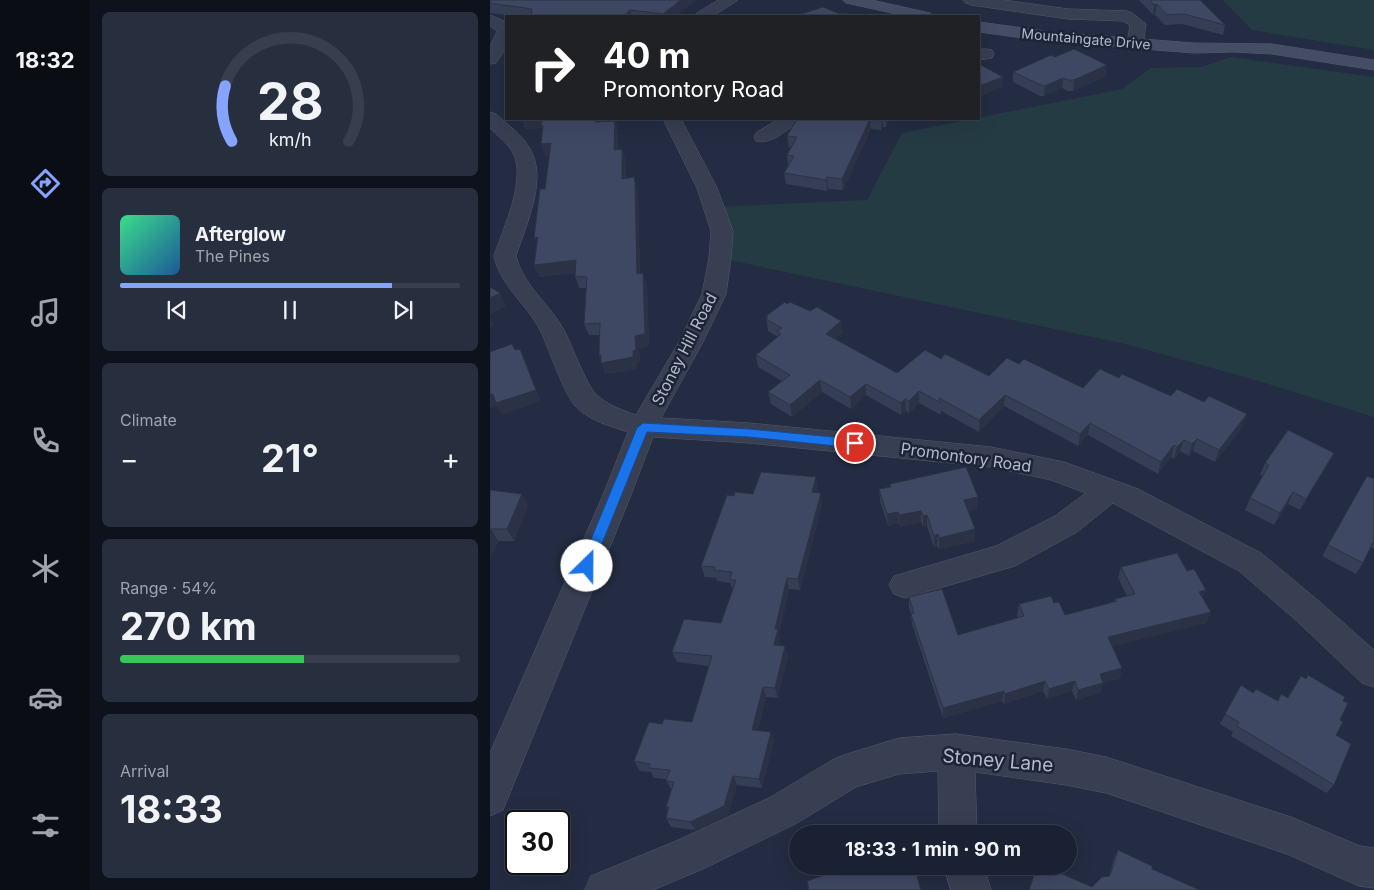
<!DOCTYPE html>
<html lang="en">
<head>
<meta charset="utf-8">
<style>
  body { margin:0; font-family:Inter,sans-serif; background:#272e3e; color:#f1f3f6; height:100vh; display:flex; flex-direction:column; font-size:19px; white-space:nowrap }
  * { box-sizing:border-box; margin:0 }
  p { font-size:16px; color:#9fa3ac }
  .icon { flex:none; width:28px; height:28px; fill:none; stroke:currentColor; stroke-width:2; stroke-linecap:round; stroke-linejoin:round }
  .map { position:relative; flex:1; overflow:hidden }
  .details { display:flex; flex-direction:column; gap:12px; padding:12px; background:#0e121c; width:400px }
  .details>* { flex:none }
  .hud { position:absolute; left:15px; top:15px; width:475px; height:105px; border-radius:0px; box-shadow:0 5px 20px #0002,0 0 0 1px #383e4d; background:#202124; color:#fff; overflow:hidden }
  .speed { position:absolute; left:15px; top:810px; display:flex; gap:10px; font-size:25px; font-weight:700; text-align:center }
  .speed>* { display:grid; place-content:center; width:65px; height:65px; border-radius:50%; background:#1a2132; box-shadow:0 5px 20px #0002,0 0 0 1px #383e4d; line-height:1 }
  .speed .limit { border:2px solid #111; border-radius:8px; background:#fff; color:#111 }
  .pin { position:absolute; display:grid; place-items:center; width:42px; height:42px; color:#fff; margin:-21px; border:2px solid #fff; border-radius:50%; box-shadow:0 1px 5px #0007 }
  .me { position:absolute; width:55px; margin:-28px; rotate:23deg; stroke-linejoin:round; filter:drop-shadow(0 0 4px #0008) }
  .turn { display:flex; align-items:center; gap:18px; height:105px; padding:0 15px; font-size:22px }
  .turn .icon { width:65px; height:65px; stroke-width:2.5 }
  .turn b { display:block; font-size:35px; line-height:42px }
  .big { font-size:38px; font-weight:700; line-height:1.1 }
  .details .widget { flex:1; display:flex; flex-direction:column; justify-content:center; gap:8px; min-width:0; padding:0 18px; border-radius:8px; background:#272e3e }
  .details .dial { align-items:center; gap:0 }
  .dial svg { height:130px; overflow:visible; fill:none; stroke:#383e4d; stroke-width:7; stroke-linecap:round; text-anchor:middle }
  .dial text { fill:#f1f3f6; stroke:none }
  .song { display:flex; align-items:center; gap:15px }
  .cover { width:60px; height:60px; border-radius:8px; background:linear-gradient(135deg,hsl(150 70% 55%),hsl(210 70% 35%)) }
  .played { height:5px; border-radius:2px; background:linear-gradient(90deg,#86a4ff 80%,#383e4d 80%) }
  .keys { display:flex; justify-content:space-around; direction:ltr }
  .heat { display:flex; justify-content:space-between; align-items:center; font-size:28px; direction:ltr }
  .charge { height:8px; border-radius:4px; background:linear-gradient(90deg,#34c759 54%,#383e4d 0) }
  .trip { position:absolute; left:299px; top:825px; width:288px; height:50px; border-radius:25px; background:#1a2132; box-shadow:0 5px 20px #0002,0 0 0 1px #383e4d; font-weight:700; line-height:50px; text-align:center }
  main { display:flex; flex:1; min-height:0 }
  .dock { display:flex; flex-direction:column; width:90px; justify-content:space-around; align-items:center; background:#0a0d14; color:#9fa3ac }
  .dock .icon { width:35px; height:35px }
  .dock .on { color:#86a4ff }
  .dock b { font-size:22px; color:#f1f3f6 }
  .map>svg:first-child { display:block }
  .green { fill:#253b43 }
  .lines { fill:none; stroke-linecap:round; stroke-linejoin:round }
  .street-casing { stroke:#525a6c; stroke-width:1 }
  .secondary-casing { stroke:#525a6c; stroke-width:1 }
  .street { fill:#383f52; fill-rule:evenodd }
  .secondary { fill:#454d65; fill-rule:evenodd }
  .wall { fill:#363e55 }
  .shaded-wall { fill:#2c3245 }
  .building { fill:#3f4863; stroke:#2c3245 }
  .route { fill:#1a73e8; stroke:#114b97 }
  .labels { text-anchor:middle; stroke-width:5; stroke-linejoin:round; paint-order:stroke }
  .far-street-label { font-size:14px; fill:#b4bacc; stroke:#1c2437 }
  .street-label { font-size:16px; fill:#b4bacc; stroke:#1c2437 }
  .near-street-label { font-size:19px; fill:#b4bacc; stroke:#1c2437 }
</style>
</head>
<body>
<main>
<nav class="dock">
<b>18:32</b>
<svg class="icon on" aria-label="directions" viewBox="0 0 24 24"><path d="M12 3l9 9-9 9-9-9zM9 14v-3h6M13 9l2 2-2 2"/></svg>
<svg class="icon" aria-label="music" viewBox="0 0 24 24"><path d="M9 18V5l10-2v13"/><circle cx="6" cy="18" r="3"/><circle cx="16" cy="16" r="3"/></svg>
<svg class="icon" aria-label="phone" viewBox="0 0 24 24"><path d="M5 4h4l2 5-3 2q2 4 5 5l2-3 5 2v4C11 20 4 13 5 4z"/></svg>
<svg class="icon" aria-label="climate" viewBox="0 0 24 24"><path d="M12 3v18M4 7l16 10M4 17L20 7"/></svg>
<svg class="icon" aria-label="car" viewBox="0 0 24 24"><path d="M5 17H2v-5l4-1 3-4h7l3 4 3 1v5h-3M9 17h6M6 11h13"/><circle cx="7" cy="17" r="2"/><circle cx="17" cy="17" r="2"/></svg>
<svg class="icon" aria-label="filters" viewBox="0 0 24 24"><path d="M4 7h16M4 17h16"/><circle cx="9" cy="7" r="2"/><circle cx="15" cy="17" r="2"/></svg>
</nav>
<section class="details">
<div class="widget dial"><svg viewBox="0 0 100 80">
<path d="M14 69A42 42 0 1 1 86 69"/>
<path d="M14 69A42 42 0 0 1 10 35" stroke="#86a4ff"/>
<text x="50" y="56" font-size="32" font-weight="700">28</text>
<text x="50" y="72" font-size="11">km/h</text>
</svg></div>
<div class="widget">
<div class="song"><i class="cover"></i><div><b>Afterglow</b><p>The Pines</p></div></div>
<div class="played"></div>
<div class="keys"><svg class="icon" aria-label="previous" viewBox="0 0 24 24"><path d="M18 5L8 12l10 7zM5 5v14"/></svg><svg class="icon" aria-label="pause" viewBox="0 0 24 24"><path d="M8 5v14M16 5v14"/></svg><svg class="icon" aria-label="next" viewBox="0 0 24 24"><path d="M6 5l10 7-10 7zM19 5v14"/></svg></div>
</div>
<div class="widget"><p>Climate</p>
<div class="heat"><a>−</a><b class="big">21°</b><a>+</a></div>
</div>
<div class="widget"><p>Range · 54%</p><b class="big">270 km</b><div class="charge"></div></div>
<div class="widget"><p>Arrival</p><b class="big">18:33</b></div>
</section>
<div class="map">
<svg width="884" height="890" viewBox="0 0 884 890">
  <rect width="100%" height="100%" fill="#232c42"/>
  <g class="green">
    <path d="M733,0H884V50L762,30Z"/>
    <path d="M741,57L884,77V417L772,382L640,345L230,258L225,207L377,200L412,133L632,89L661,68L711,67Z"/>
  </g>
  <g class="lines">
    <defs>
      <g id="street">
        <path d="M229,0H248L223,16H204L207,13Z"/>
        <path d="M473,0H513L578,9L637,11L642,13L656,24L653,44L651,47H639L637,44L640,25L633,21L578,19L481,5L476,3Z"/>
        <path d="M0,15L16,22V48L6,63L0,64V47L7,31L0,26Z"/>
        <path d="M496,49L502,50L504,54L502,58L489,60V50Z"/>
        <path d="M0,112L6,114C17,124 32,135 39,147C59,178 36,224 26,256C34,287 61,305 75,332C82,346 97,386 106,394C117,405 132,410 146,415L189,342L212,294L219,258L221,231L207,188L173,119H191L227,188L243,231L241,258L236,294L213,342L171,418L259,423L501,447L574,462L648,489L771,553L830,602L884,650V687L872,683L808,622L749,571L623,503L587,532L525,566L415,598L404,594L399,585L404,576L506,546L565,516L596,493L561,480L501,467L259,443L163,437L141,495L13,810L0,816V753L113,495L138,432C120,426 100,421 86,407C74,395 59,348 50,330C36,303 11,287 4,256C13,228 38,178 22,151C17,143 7,135 0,128Z"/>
        <path d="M289,119H310L307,123C295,131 281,145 266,141L264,137L266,133Z"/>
        <path d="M466,734L576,749L616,757L801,817L870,846L884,848V888L869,886L797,854L616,793L576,785L485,772L487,834H449L448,771L409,774L366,787L307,823L213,869L163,890H95L101,876L186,841L281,797L344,759L357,754L409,738Z"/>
        <path d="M454,866H494L501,890H461Z"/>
      </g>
      <g id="secondary">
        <path d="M353,0H382L440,13L443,16H415L356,3Z"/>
        <path d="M489,22L562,32L704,43L782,44L884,60V70L782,54L743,52L704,53L562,42L489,32Z"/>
      </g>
    </defs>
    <use href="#street" class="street-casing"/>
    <use href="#secondary" class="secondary-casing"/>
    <use href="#street" class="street"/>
    <use href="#secondary" class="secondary"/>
  </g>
  <g class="wall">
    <path d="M0,0H206L185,16H25L0,13Z"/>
    <path d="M649,0H710L735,25L733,35L692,24L675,25L665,15H663Z"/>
    <path d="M523,72L616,76L583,91H577L572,88L554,96H550L523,82Z"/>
    <path d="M32,119H109V122L125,121L128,132V150L136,160V178L144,177L148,195L150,274L157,285L159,346L149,348L150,362L147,363V369L115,374L109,355V335H99L94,324L96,288H89L85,276V273L49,277L44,265L60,155L55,156L53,131L52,128L35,129Z"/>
    <path d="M307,119H400L396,127H393L391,130L381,129L353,190L338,189L337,191L296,184L294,173L298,166L297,155L301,147H299L297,136Z"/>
    <path d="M276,316L353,333L345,339L407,373L451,359L499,376L529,364L593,388L629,378L681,396L753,426L725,462L703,451L699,456L690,451L684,459L681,457L668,474L598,435L588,446L514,406L489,432L451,411V415L429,403L419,413L416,411L411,415L376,395L361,409L332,392L302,417L281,404L278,392L292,381L268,367L266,355L288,337L278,331Z"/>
    <path d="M844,453L838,464L810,510L798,504L784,525L755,510L760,498L773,476L770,475L775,463Z"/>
    <path d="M877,476L884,479V549L880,547L873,563L866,574L832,556Z"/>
    <path d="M400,484L488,497L487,509L478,511L485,529V541L449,549L447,546L444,547L437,526L433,527L431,522L410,527L409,523L398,526L390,501L389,489L400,487Z"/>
    <path d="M328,488L327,493L332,504L310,590L299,589L289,634L290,640L289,645L295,646L298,656L288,698L276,697L268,730L284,741L272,788L247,785L238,815L205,830L181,827L176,818L178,810L176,807L182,790L176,781L177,779L164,778L161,772L150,771L144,761L172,724L202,722L219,666L187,662L182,652L231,623L243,590L240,583L227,581L226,578L215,577L211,566L244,496Z"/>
    <path d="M0,490L38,506L24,541H8L0,558Z"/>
    <path d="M631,567L713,598L721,612L716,623L622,646L632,668L629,679L613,683L610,693L586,700L582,691L557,699L553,691L514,704L512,701L453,718L422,624L421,614L419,608V597L468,635L529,618L527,615L529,604L564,603L575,615L624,602L625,599L637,596L628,578Z"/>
    <path d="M818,675L853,701L850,720L846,735L844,785L836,793L741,736L743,732L730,724L751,685L763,693L787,701L791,694L797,698L811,676L815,679Z"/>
    <path d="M628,850L662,869L710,890H539L547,876L602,887L619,876L624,858Z"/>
  </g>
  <g class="shaded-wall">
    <path d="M191,0H206L185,16H173V14Z"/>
    <path d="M667,4L665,15H663L664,5Z"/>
    <path d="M140,10L142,16H134Z"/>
    <path d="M617,65L616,76L583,91L584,80Z"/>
    <path d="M513,77L512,87L489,97V86Z"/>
    <path d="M573,78L572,88L554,96L555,86Z"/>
    <path d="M32,119H53L55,137L52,128L35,129Z"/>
    <path d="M105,119H109V133L105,122Z"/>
    <path d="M380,119L381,129L353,190L352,179Z"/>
    <path d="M391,119H392L393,127L391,130Z"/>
    <path d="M396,119H400L396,127Z"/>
    <path d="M125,121L128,132L127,161L124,150Z"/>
    <path d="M61,143L65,154L55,156L51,144Z"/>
    <path d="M132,149L136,160L135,190L132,179Z"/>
    <path d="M337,177L338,189L337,191L336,180Z"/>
    <path d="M145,183L148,195L150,286L147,274Z"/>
    <path d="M48,237V249L44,238Z"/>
    <path d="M86,260L90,272L49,277L44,265Z"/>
    <path d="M153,273L157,285L159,346L149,348L150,362L147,363V369L115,374L109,355L143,351Z"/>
    <path d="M10,293L16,306L0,315V298Z"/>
    <path d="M0,316L4,325L0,328Z"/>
    <path d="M351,321L353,333L338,346L336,334Z"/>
    <path d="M30,349L51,401L12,415L7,406L0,408V395Z"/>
    <path d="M330,380L332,392L302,417L300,405Z"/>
    <path d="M376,384V395L361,409L360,397Z"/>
    <path d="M429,391V403L419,413V401Z"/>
    <path d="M515,395L514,406L489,432V420Z"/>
    <path d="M415,399L416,411L411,415V403Z"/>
    <path d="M757,414L753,426L725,462L729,450Z"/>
    <path d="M600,423L598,435L588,446L590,434Z"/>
    <path d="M707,439L703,451L699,456L702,444Z"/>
    <path d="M694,440L690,451L684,459L687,447Z"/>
    <path d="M684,445L681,457L668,474L671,462Z"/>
    <path d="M844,453L838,464L810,510L816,499Z"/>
    <path d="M326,477L328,488L324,504L322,492Z"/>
    <path d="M803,492L798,504L784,525L790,513Z"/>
    <path d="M331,493L332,504L310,590L308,579Z"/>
    <path d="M32,494L38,506L24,541L17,529Z"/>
    <path d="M488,497L487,509L474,512V500Z"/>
    <path d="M431,511V522L410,527L409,515Z"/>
    <path d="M408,512L409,523L398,526L397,514Z"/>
    <path d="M437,515V526L433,527V516Z"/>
    <path d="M1,529L8,541L0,558V531Z"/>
    <path d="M485,529V541L449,549V538Z"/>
    <path d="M448,534L447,546L444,547V536Z"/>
    <path d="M297,578L299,589L289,634L290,640L287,655L284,645L285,629Z"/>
    <path d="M716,590L711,601L709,592Z"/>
    <path d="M721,612L716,623L615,648L618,637Z"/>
    <path d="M295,646L298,656L288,698L285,688Z"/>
    <path d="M632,668L629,679L607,685L610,674Z"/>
    <path d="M555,681L553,691L514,704L515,694Z"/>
    <path d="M585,681L582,691L557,699L559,689Z"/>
    <path d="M613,683L610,693L586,700L588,690Z"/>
    <path d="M273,687L276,697L266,739L262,730Z"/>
    <path d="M514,691L512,701L453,718V708Z"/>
    <path d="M281,732L284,741L272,788L269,779Z"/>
    <path d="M243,776L247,785L238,815L205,830L200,822Z"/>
  </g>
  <g class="building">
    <path d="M0,0H191L173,14L140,10L134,16H41L42,9L0,3Z"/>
    <path d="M660,0H710L735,25L694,14L677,15L667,4L664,5Z"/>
    <path d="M333,7L350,14L356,13L363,16H305Z"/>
    <path d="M584,49L617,65L584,80H578L573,78L555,86L551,85L523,72L561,55L565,57Z"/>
    <path d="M489,64L513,77L489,86Z"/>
    <path d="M52,119H105V122L125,121L124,150L132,149V179L144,177L145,183L147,274L153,273L155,334L145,336L146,350L143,351V357L111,363V355H109L110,323L94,324L97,277L85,276L86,260L44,265L48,237L44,238L50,189H55L61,143L51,144L53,126H51Z"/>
    <path d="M307,119H380L352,179L337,177L336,180L294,173L304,156L297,155L307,137L297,136Z"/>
    <path d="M0,287L10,293L0,298Z"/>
    <path d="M295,302L297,304L300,302L320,311L327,307L351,321L336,334L407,373L435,350L451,359L455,354L499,376L517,358L529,364L534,359L593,388L610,369L629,378L632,374L681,396L687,389L714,402L719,396L757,414L729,450L707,439L702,444L694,440L687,447L684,445L671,462L600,423L590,434L515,395L489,420L449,398L451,403L429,391L419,401L415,399L411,403L376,384L360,397L330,380L300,405L278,392L300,375L266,355L291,334L287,331L292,328L276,319L278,317L276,316Z"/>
    <path d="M22,344L25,350L30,349L46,390L6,403L3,394L0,395V352Z"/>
    <path d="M798,430L844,453L816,499L803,492L790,513L760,498L779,465L775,463Z"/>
    <path d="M476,467L488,497L474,500L485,529L449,538L448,534L444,536L437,515L433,516L431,511L409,515L408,512L397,514L389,489L401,487L400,484Z"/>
    <path d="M271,472L326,477L322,492L331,493L308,579L297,578L285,629H288L284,645L295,646L285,688L273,687L262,730L281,732L269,779L243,776L234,806L200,822L176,818L179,807H176L184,782L176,781L180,770L159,768L160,764L144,761L159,722L172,724L174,719L202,722L222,656L182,652L194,619L231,623L246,580H240L242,572L224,570L225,567L211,566L237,495L244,496L245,492L263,494Z"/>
    <path d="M877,476L884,479V540L873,563L838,545Z"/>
    <path d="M0,490L32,494L17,529H1L0,531Z"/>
    <path d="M687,553L697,571L704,569L716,590L709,592L721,612L618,637L632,668L610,674L613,683L588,690L585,681L559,689L555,681L515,694L514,691L453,708L421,614L424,613L419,597L452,589L468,635L534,616L529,604L561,596L564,603L569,602L575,615L627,601L625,599L645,594L631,567Z"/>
    <path d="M818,675L855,697L853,701L858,703L850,720L853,722L846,735L861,744L844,785L747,726L749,722L735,714L751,685L763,693L766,689L788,701L791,694L798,698L811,676L816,679Z"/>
    <path d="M628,850L662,866V869L710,890H539L544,875L547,876L551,866H554L602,887L612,877L620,876Z"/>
    <path d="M362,866H424L431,890H319L317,881Z"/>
  </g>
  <path class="route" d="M153,423L259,429L365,439L371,443L365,448L259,437L157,432L103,566L101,570L97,572L92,570L90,566L147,428Z"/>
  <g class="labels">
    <g class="far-street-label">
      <text transform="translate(596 39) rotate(5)" y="5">Mountaingate Drive</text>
    </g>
    <g class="street-label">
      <text transform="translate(194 349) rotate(-63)" y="6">Stoney Hill Road</text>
      <text transform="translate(476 457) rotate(8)" y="6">Promontory Road</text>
    </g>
    <g class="near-street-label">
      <text transform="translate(508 760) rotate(5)" y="7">Stoney Lane</text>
    </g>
  </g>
</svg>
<div class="speed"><div class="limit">30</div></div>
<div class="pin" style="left:365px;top:443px;background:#d93025"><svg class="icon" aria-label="arrive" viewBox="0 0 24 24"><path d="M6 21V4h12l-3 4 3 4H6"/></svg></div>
<svg class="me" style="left:97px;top:566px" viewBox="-20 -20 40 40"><circle r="19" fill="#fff"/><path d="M0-13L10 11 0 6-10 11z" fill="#1a73e8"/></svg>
<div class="trip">18:33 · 1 min · 90 m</div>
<div class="hud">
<div class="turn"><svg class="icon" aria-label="right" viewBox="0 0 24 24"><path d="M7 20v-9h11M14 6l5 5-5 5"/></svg><div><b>40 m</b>Promontory Road</div></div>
</div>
</div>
</main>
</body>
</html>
